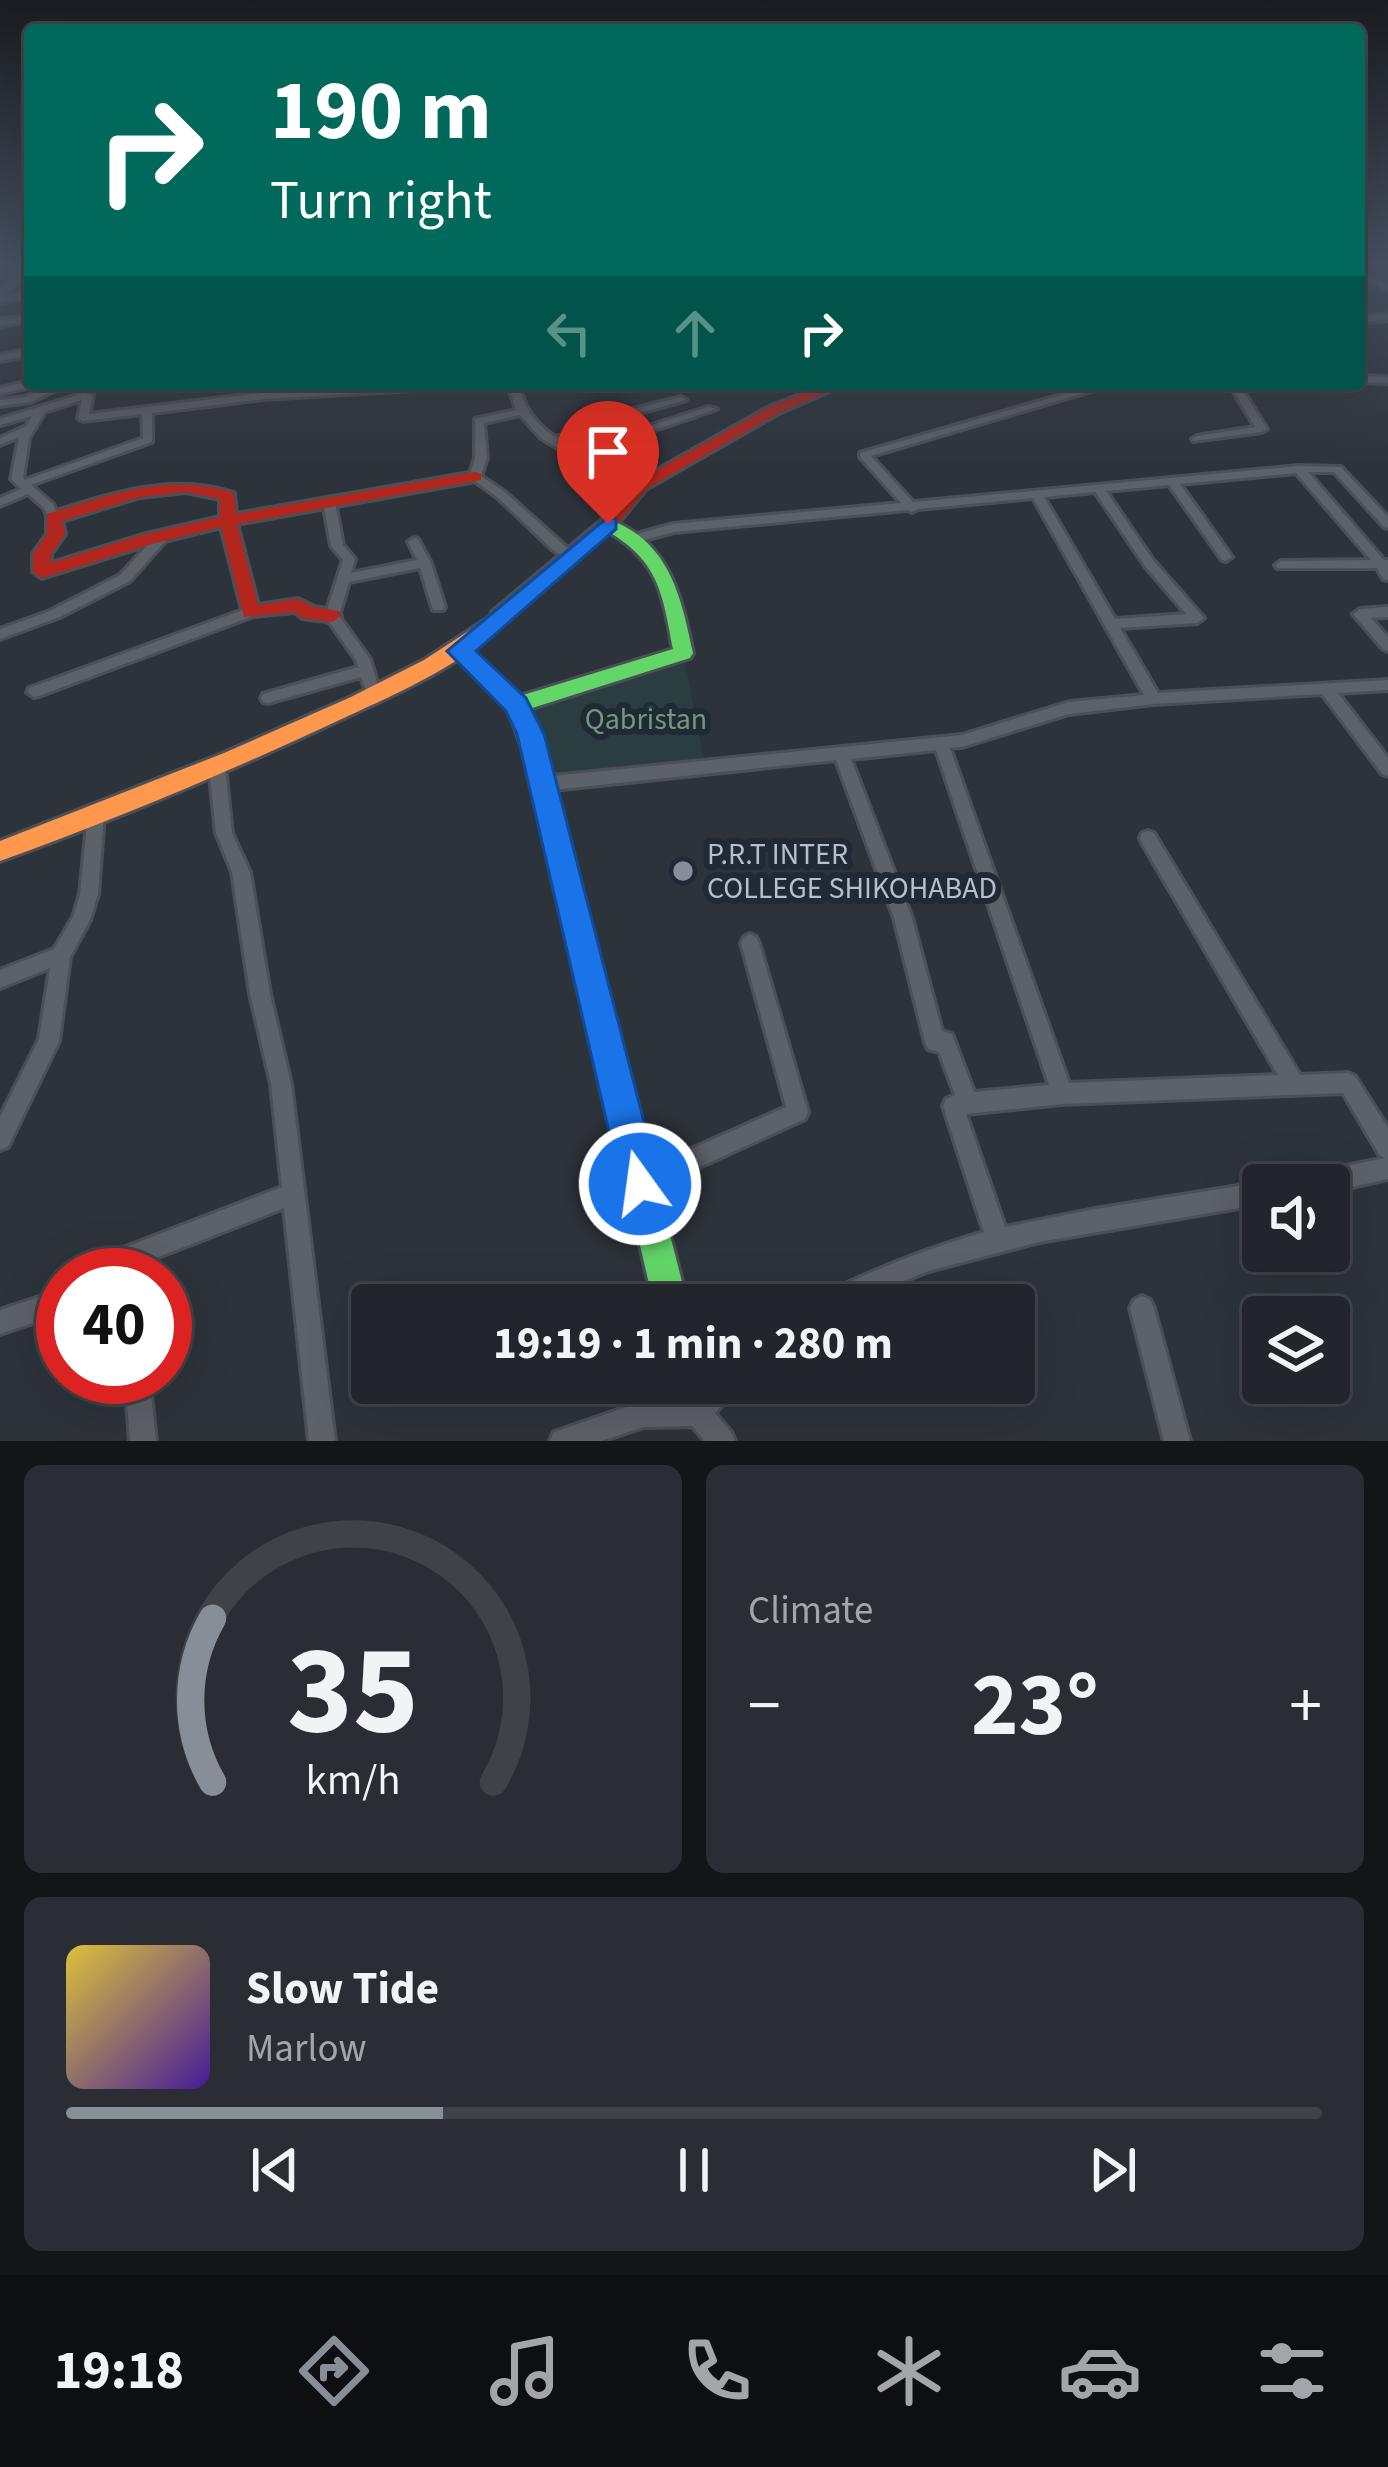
<!DOCTYPE html>
<html lang="en">
<head>
<meta charset="utf-8">
<style>
  body { margin:0; font-family:"Source Sans 3",sans-serif; background:#2a2e34; color:#f1f3f6; height:100vh; display:flex; flex-direction:column; font-size:45px; white-space:nowrap }
  * { box-sizing:border-box; margin:0 }
  p { font-size:39px; color:#a2a5a9 }
  .icon { flex:none; width:66px; height:66px; fill:none; stroke:currentColor; stroke-width:2; stroke-linecap:round; stroke-linejoin:round }
  .map { position:relative; height:1441px; overflow:hidden }
  .panel { display:flex; flex-direction:column; gap:24px; padding:24px; background:#131518; flex:1 }
  .panel>* { flex:none }
  .guide { position:absolute; left:24px; top:24px; width:1341px; height:366px; border-radius:12px; box-shadow:0 12px 48px #0002,0 0 0 3px #3f4348; background:#00695c; color:#fff; overflow:hidden }
  .fabs { position:absolute; left:1242px; top:1164px; display:grid; gap:24px }
  .fabs a { display:grid; place-items:center; width:108px; height:108px; border-radius:12px; background:#22262c; box-shadow:0 12px 48px #0002,0 0 0 3px #3f4348; font-size:60px }
  .speed { position:absolute; left:36px; top:1248px; display:flex; gap:24px; font-size:60px; font-weight:700; text-align:center }
  .speed>* { display:grid; place-content:center; width:156px; height:156px; border-radius:50%; background:#22262c; box-shadow:0 12px 48px #0002,0 0 0 3px #3f4348; line-height:1 }
  .speed .limit { border:18px solid #d22; background:#fff; color:#111 }
  .pin { position:absolute; display:grid; place-items:center; width:102px; height:102px; color:#fff; margin:-123px -51px; border-radius:50% 50% 50% 0; rotate:-45deg; box-shadow:0 0 12px #0007 }
  .pin .icon { rotate:45deg }
  .me { position:absolute; width:132px; margin:-66px; rotate:346deg; stroke-linejoin:round; filter:drop-shadow(0 0 9px #0008) }
  .turn { display:flex; align-items:center; gap:42px; height:252px; padding:0 48px; font-size:54px }
  .turn .icon { width:156px; height:156px; stroke-width:2.5 }
  .turn b { display:block; font-size:84px; line-height:102px }
  .lanes { display:flex; align-items:center; height:114px; padding:0 48px; background:#0003; justify-content:center; gap:60px; direction:ltr }
  .lanes .off { opacity:.35 }
  .big { font-size:90px; font-weight:700; line-height:1.1 }
  .panel .card { flex:1; display:flex; flex-direction:column; justify-content:center; gap:18px; min-width:0; padding:0 42px; border-radius:18px; background:#2a2e34 }
  .panel .dial { align-items:center; gap:0 }
  .dial svg { height:312px; overflow:visible; fill:none; stroke:#3f4348; stroke-width:7; stroke-linecap:round; text-anchor:middle }
  .dial text { fill:#f1f3f6; stroke:none }
  .song { display:flex; align-items:center; gap:36px }
  .cover { width:144px; height:144px; border-radius:18px; background:linear-gradient(135deg,hsl(50 70% 55%),hsl(260 70% 35%)) }
  .played { height:12px; border-radius:6px; background:linear-gradient(90deg,#878e98 30%,#3f4348 30%) }
  .keys { display:flex; justify-content:space-around; direction:ltr }
  .heat { display:flex; justify-content:space-between; align-items:center; font-size:66px; direction:ltr }
  .panel .tiles { flex:1; display:grid; gap:24px; grid-template-columns:1fr 1fr }
  .card:last-child { grid-column:span 2 }
  .trip { position:absolute; left:351px; top:1284px; width:684px; height:120px; border-radius:12px; background:#22262c; box-shadow:0 12px 48px #0002,0 0 0 3px #3f4348; font-weight:700; line-height:120px; text-align:center }
  .tabs { display:flex; height:192px; justify-content:space-around; align-items:center; background:#0e0f12; color:#a2a5a9 }
  .tabs .icon { width:84px; height:84px }
  .tabs .selected { color:#878e98 }
  .tabs b { font-size:54px; color:#f1f3f6 }
  .map>svg:first-child { display:block }
  .green { fill:#2a3d40 }
  .lines { fill:none; stroke-linecap:round; stroke-linejoin:round }
  .street-casing { stroke:#4b4f57; stroke-width:6 }
  .fast-casing { stroke:#4b4f57; stroke-width:6 }
  .slow-casing { stroke:#4b4f57; stroke-width:6 }
  .jam-casing { stroke:#4b4f57; stroke-width:6 }
  .street { fill:#5d6168; fill-rule:evenodd }
  .fast { fill:#63d668; fill-rule:evenodd }
  .slow { fill:#ff974d; fill-rule:evenodd }
  .jam { fill:#b3261e; fill-rule:evenodd }
  .route { fill:#1a73e8; stroke:#114b97; stroke-width:3 }
  .poi-dot { fill:#878e98; stroke:#202936; stroke-width:4.5 }
  .labels { text-anchor:middle; stroke-width:12; stroke-linejoin:round; paint-order:stroke }
  .park-label { font-size:30px; fill:#719a7b; stroke:#202936 }
  .poi-label { font-size:30px; fill:#b8bfcb; stroke:#202936; text-anchor:start }
</style>
</head>
<body>
<div class="map">
<svg width="1388" height="1441" viewBox="0 0 1388 1441">
  <rect width="100%" height="100%" fill="#2d333a"/>
  <path class="green" d="M684,658L704,758L549,777L524,709Z"/>
  <g class="lines">
    <defs>
      <g id="street">
        <path d="M27,269H30V275L1,296L30,292V298L0,302V290Z"/>
        <path d="M1359,272L1388,285V291L1359,277Z"/>
        <path d="M1388,314V320L1359,322V316Z"/>
        <path d="M30,315V321L0,326V320Z"/>
        <path d="M30,349V355L0,361V355Z"/>
        <path d="M1359,376L1388,377V383L1359,382Z"/>
        <path d="M30,381V384H35L34,386L0,394V388Z"/>
        <path d="M55,384H68L31,402L0,406V400L25,397Z"/>
        <path d="M414,384H469L464,387L263,399L152,413V442L31,485L53,504L59,518L57,521H49L44,508L28,494L0,506V498L21,489L11,479L19,437L0,445V438L26,426L32,416L0,425V419L84,393L93,395L89,414L263,393ZM82,400L78,418L83,421L142,414L143,438L25,480L23,478L29,438L45,412Z"/>
        <path d="M508,384H518C525,408 534,423 555,437L593,428L621,412L681,397L686,400L629,416L601,432L563,442L577,449L708,407L717,409L585,454L644,484L646,486L640,489L559,449L541,438L520,415L484,423L487,458L481,476L505,492L574,554L576,557L570,561L553,550L497,497L469,477L475,458V419L516,410Z"/>
        <path d="M1099,384H1115L871,456L913,502L1299,466L1341,467L1388,517V528L1384,527L1334,472H1308L1384,560H1388V580L1383,579L1377,568H1277L1275,565L1281,561L1371,560L1296,473L1180,484L1232,557L1226,561L1222,560L1169,485L1106,491L1153,560L1204,618L1197,623L1120,628L1158,693L1388,680V690L1338,693L1388,758V776L1382,774L1322,694L1154,704L1069,714L962,747L950,748L1069,1083L1278,1075L1142,843L1140,838L1142,833L1148,831L1154,833L1300,1075L1348,1073L1355,1076L1388,1128V1179L1329,1192V1185H1297L1300,1177L1308,1174L1385,1158L1380,1156L1343,1093L1062,1104L966,1114L1005,1227L1095,1209L1263,1182L1270,1185H1263V1204L1039,1242L929,1271L883,1289L851,1305H814L818,1297C872,1270 926,1249 984,1232L943,1106L946,1099L955,1095L939,1052L928,1049L925,1042L894,918L836,760L543,791L537,789L535,784L537,779L543,777L962,735L1069,702L1144,695L1033,498L918,509L912,512L907,510L674,532L641,541L635,537L637,534L673,524L901,503L860,457V453ZM1095,492L1145,566L1186,614L1115,619L1044,497ZM936,750L1049,1085L974,1092L952,1034L942,1031L912,918L851,759Z"/>
        <path d="M1229,384H1239L1267,429L1262,432L1193,441L1192,439L1197,436L1255,427Z"/>
        <path d="M329,498L335,502L343,545L355,559L351,573L417,560L408,542L414,538L418,539L431,563L445,607L443,610H433L420,568L349,582L339,616L370,659L381,696L379,700H369L361,677L268,703L263,702L261,698L263,694L358,667L356,660L325,616L343,560L331,546L323,502Z"/>
        <path d="M163,532L167,533V539L130,581L60,617L0,639V629L50,611L120,575L159,533Z"/>
        <path d="M251,607L256,609L258,612L256,615L39,696L34,697L27,692L29,688Z"/>
        <path d="M1388,607V617L1371,618L1388,637V651L1383,649L1353,614L1360,609Z"/>
        <path d="M460,646L465,647L522,701L524,705L522,709H512L455,655L453,651L455,647Z"/>
        <path d="M217,761L223,763L225,767L232,833L250,872L270,994L291,1084L335,1441H309L284,1208L143,1263L144,1275H120L119,1256L123,1248L282,1187L271,1084L250,994L232,872L216,833L209,767L211,763Z"/>
        <path d="M96,807L102,809L104,814L98,894L90,920L70,957L59,1041L8,1147L0,1150V1117L39,1039L50,968L0,988V970L54,949L73,917L80,894L88,814L90,809Z"/>
        <path d="M750,934L756,937L759,943L808,1112L805,1119L640,1194L632,1191L629,1183L632,1175L786,1107L741,943L744,937Z"/>
        <path d="M63,1289V1313L0,1334V1310Z"/>
        <path d="M1142,1296L1150,1300L1154,1308L1190,1441H1164L1130,1308L1134,1300Z"/>
        <path d="M125,1377H149L156,1441H130Z"/>
        <path d="M678,1383H702L704,1387L707,1383H736L733,1392L715,1413L731,1432L735,1441H705L692,1426L644,1427L601,1441H550L554,1432L644,1401H682Z"/>
      </g>
      <path id="fast" d="M608,519C669,541 681,595 693,653L690,658L529,709L548,759L688,1305H654L526,759L507,705L510,699L673,649C662,590 658,559 602,528V520Z"/>
      <path id="slow" d="M499,611L508,617C472,661 398,693 346,717C233,770 117,819 0,861V841L224,753L351,697L424,660Z"/>
      <g id="jam">
        <path d="M827,384H846L779,413L646,489L614,528L506,622H492L490,617L492,612L602,520L634,483L769,407Z"/>
        <path d="M475,472L481,474V480L237,524L258,605L298,599L314,607L339,611L341,616L332,622L302,618L295,612L244,617L221,527L152,544L42,578L33,572V554L47,534V514C109,495 169,472 234,493L236,514ZM186,492L220,499V517L142,535L51,563V554L65,534L62,521L140,497Z"/>
      </g>
    </defs>
    <use href="#street" class="street-casing"/>
    <use href="#fast" class="fast-casing"/>
    <use href="#slow" class="slow-casing"/>
    <use href="#jam" class="jam-casing"/>
    <use href="#street" class="street"/>
    <use href="#fast" class="fast"/>
    <use href="#slow" class="slow"/>
    <use href="#jam" class="jam"/>
  </g>
  <linearGradient id="sky" x2="0" y2="1"><stop stop-color="#191c20"/><stop offset="0.57" stop-color="#465060"/><stop offset="1" stop-color="#465060" stop-opacity="0"/></linearGradient>
  <rect width="1388" height="465" fill="url(#sky)"/>
  <path class="route" d="M608,517L616,519V529L476,651L526,698L544,734L660,1184L655,1198L640,1203L626,1198L621,1184L517,734L506,711L447,651Z"/>
  <circle class="poi-dot" cx="683" cy="871" r="12"/>
  <g class="labels">
    <g class="park-label">
      <text x="646" y="729">Qabristan</text>
    </g>
    <g class="poi-label">
      <text x="707" y="864">P.R.T INTER<tspan x="707" dy="34">COLLEGE SHIKOHABAD</tspan></text>
    </g>
  </g>
</svg>
<div class="fabs">
<a><svg class="icon" aria-label="sound" viewBox="0 0 24 24"><path d="M4 9h4l5-4v14l-5-4H4zM17 9q2 3 0 6"/></svg></a>
<a><svg class="icon" aria-label="layers" viewBox="0 0 24 24"><path d="M12 4l9 5-9 5-9-5zM3 14l9 5 9-5"/></svg></a>
</div>
<div class="speed"><div class="limit">40</div></div>
<div class="pin" style="left:608px;top:524px;background:#d93025"><svg class="icon" aria-label="arrive" viewBox="0 0 24 24"><path d="M6 21V4h12l-3 4 3 4H6"/></svg></div>
<svg class="me" style="left:640px;top:1184px" viewBox="-20 -20 40 40"><circle r="17" fill="#1a73e8" stroke="#fff" stroke-width="3"/><path d="M0-11L8 9 0 5-8 9z" fill="#fff"/></svg>
<div class="trip">19:19 · 1 min · 280 m</div>
<div class="guide">
<div class="turn"><svg class="icon" aria-label="right" viewBox="0 0 24 24"><path d="M7 20v-9h11M14 6l5 5-5 5"/></svg><div><b>190 m</b>Turn right</div></div>
<div class="lanes"><svg class="icon off" aria-label="left" viewBox="0 0 24 24"><path d="M17 20v-9H6M10 6l-5 5 5 5"/></svg><svg class="icon off" aria-label="ahead" viewBox="0 0 24 24"><path d="M12 20V5M6 11l6-6 6 6"/></svg><svg class="icon" aria-label="right" viewBox="0 0 24 24"><path d="M7 20v-9h11M14 6l5 5-5 5"/></svg></div>
</div>
</div>
<section class="panel">
<div class="tiles">
<div class="card dial"><svg viewBox="0 0 100 80">
<path d="M14 69A42 42 0 1 1 86 69"/>
<path d="M14 69A42 42 0 0 1 14 27" stroke="#878e98"/>
<text x="50" y="56" font-size="32" font-weight="700">35</text>
<text x="50" y="72" font-size="11">km/h</text>
</svg></div>
<div class="card"><p>Climate</p>
<div class="heat"><a>−</a><b class="big">23°</b><a>+</a></div>
</div>
<div class="card">
<div class="song"><i class="cover"></i><div><b>Slow Tide</b><p>Marlow</p></div></div>
<div class="played"></div>
<div class="keys"><svg class="icon" aria-label="previous" viewBox="0 0 24 24"><path d="M18 5L8 12l10 7zM5 5v14"/></svg><svg class="icon" aria-label="pause" viewBox="0 0 24 24"><path d="M8 5v14M16 5v14"/></svg><svg class="icon" aria-label="next" viewBox="0 0 24 24"><path d="M6 5l10 7-10 7zM19 5v14"/></svg></div>
</div>
</div>
</section>
<nav class="tabs">
<b>19:18</b>
<svg class="icon selected" aria-label="directions" viewBox="0 0 24 24"><path d="M12 3l9 9-9 9-9-9zM9 14v-3h6M13 9l2 2-2 2"/></svg>
<svg class="icon" aria-label="music" viewBox="0 0 24 24"><path d="M9 18V5l10-2v13"/><circle cx="6" cy="18" r="3"/><circle cx="16" cy="16" r="3"/></svg>
<svg class="icon" aria-label="phone" viewBox="0 0 24 24"><path d="M5 4h4l2 5-3 2q2 4 5 5l2-3 5 2v4C11 20 4 13 5 4z"/></svg>
<svg class="icon" aria-label="climate" viewBox="0 0 24 24"><path d="M12 3v18M4 7l16 10M4 17L20 7"/></svg>
<svg class="icon" aria-label="car" viewBox="0 0 24 24"><path d="M5 17H2v-5l4-1 3-4h7l3 4 3 1v5h-3M9 17h6M6 11h13"/><circle cx="7" cy="17" r="2"/><circle cx="17" cy="17" r="2"/></svg>
<svg class="icon" aria-label="filters" viewBox="0 0 24 24"><path d="M4 7h16M4 17h16"/><circle cx="9" cy="7" r="2"/><circle cx="15" cy="17" r="2"/></svg>
</nav>
</body>
</html>
